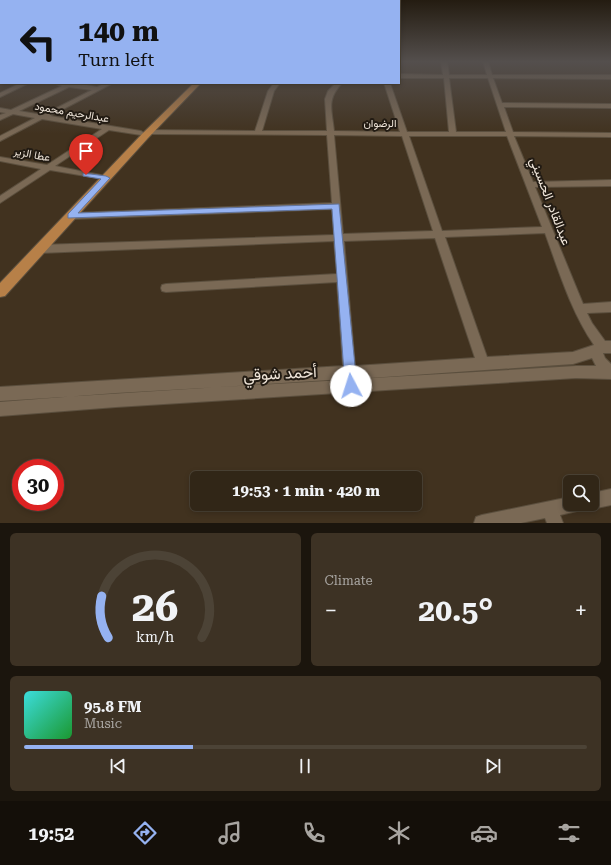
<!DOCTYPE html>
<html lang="en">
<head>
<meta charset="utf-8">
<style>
  body { margin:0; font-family:"Roboto Serif",Vazirmatn,serif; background:#3d3224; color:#f1f3f6; height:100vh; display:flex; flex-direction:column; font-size:15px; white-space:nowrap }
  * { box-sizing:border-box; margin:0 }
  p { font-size:13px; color:#a8a5a1 }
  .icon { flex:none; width:22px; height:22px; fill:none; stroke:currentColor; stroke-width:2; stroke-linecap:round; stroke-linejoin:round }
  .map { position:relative; height:523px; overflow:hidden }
  .sheet { display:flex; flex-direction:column; gap:10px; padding:10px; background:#1b150d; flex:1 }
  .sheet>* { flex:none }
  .hud { position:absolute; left:0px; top:0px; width:400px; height:84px; box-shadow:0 2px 6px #0003,0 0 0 1px #4c4336; background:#95b2f1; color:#111; overflow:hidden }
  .fabs { position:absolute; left:563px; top:475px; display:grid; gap:8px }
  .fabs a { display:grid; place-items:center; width:36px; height:36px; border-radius:6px; background:#312617; box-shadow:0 2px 6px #0003,0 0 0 1px #4c4336; font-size:20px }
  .speed { position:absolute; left:12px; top:459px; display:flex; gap:8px; font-size:20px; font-weight:700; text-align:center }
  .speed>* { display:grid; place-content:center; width:52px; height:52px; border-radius:50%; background:#312617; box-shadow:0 2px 6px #0003,0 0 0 1px #4c4336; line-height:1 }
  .speed .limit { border:6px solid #d22; background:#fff; color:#111 }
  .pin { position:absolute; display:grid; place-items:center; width:34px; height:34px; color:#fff; margin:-41px -17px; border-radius:50% 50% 50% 0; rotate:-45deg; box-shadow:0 0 4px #0007 }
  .pin .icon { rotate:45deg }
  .me { position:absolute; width:44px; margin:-22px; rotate:355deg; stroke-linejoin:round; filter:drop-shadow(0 0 3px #0008) }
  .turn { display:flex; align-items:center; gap:14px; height:84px; padding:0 12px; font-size:18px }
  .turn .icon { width:52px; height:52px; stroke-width:2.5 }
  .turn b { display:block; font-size:28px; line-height:34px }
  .big { font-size:30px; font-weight:700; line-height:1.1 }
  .sheet .tile { flex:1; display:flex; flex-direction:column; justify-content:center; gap:6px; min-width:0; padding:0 14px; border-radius:6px; background:#3d3224 }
  .sheet .dial { align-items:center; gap:0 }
  .dial svg { height:104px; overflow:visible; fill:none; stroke:#4c4336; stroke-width:7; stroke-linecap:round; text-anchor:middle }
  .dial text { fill:#f1f3f6; stroke:none }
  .song { display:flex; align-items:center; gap:12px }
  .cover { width:48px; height:48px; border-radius:6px; background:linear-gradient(135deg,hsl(180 70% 55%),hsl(130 70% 35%)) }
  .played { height:4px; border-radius:2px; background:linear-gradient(90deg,#95b2f1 30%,#4c4336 30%) }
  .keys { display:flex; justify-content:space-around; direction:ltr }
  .heat { display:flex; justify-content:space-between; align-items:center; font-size:22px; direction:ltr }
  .sheet .tiles { flex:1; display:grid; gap:10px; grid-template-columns:1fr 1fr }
  .tile:last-child { grid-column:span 2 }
  .trip { position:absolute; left:190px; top:471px; width:232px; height:40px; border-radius:6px; background:#312617; box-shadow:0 2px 6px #0003,0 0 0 1px #4c4336; font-weight:700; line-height:40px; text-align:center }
  .dock { display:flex; height:64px; justify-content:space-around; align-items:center; background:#140f09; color:#a8a5a1 }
  .dock .icon { width:28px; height:28px }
  .dock .on { color:#95b2f1 }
  .dock b { font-size:18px; color:#f1f3f6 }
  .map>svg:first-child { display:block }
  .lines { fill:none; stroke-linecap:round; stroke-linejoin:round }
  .minor-casing { stroke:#5b4f3e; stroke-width:2 }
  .major-casing { stroke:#5b4f3e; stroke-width:2 }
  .minor { fill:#7a6955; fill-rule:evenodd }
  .major { fill:#b78048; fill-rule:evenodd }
  .route { fill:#95b2f1; stroke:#61749d }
  .labels { text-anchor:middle; stroke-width:4; stroke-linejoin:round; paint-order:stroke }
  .far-street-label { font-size:11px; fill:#efe5d9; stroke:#221b13 }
  .street-label { font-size:13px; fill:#efe5d9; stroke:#221b13 }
  .near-street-label { font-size:16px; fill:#efe5d9; stroke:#221b13 }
</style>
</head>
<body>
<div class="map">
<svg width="611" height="523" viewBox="0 0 611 523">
  <rect width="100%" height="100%" fill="#41321f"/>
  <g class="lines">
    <defs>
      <g id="minor">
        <path d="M441,61H447L449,75H487L483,61H488L492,75H611V79L493,78L502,103L611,104V108L504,107L513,132L611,133V137L514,136L533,182L611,180V186L535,187L583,304L611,302V312L587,313L592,323L605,341H611V353H603L605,358L611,364V379L576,378L116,407L0,416V402L116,393L344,380V379L0,401V387L343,366L337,282L166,292L162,291L161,288L162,285L166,284L337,274L334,241L40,253L37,252L35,249L37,246L40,245L334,235L332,209L71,219L67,216L71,213L332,203L327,135L149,134L146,132L149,130L255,131L268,91L274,83H280L274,91L262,131H327L325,99L328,91L336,83H342C326,100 332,110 334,131L400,132L384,83H390L407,132H449L444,78H399V74L443,75ZM449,78H488L506,132H456ZM334,135L402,136L433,231L343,234ZM409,136H507L542,227L442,231ZM545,233C559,271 571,312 594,345L573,352L487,357L445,237ZM435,238L475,358L355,366L344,241ZM592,358L596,366H576L356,379L573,364Z"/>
        <path d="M1,67V71L0,72V68Z"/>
        <path d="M21,83H29L0,97V93Z"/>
        <path d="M53,83H75L97,87L106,83H113L50,116L141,131L144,133L141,135L109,130L55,166L106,176L110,178L109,180L50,170L0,203V196L41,169L0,161V157L47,165L102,129L42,119L0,141V136L35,118L13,114L0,120V115L6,113L0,112V108L11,110L62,86ZM69,87L92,90L43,115L19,111Z"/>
        <path d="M611,489V505L592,509L586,507L585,504H592V493Z"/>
        <path d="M570,497V504H583L581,510L560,515L563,523H547L545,518L521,523H474L476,517L482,515Z"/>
      </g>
      <path id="major" d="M194,83H201L148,138L5,296L0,297V283L142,134Z"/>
    </defs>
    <use href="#minor" class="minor-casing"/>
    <use href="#major" class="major-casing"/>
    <use href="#minor" class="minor"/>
    <use href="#major" class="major"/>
  </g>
  <linearGradient id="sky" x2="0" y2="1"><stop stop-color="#241c11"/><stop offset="0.46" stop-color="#544f4d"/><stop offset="1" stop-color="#544f4d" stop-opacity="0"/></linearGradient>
  <rect width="611" height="134" fill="url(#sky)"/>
  <path class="route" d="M83,173L106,176L110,178L78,213L339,204L357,386L355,390L351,392L347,390L345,386L332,209L68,218V214L101,179L83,176Z"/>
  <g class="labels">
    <g class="far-street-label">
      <text transform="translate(72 112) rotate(10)" y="4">عبدالرحيم محمود</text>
      <text x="380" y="127">الرضوان</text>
      <text transform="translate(32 154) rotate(11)" y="4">عطا الزير</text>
    </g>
    <g class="street-label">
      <text transform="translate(551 201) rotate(69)" y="5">عبدالقادر الحسيني</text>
    </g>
    <g class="near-street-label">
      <text transform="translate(280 373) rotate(-3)" y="6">أحمد شوقي</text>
    </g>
  </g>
</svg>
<div class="fabs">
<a><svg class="icon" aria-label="search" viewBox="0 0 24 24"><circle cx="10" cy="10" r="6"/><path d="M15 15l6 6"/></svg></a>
</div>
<div class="speed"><div class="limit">30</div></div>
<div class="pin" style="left:86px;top:175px;background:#d93025"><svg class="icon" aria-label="arrive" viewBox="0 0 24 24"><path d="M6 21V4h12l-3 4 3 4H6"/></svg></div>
<svg class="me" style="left:351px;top:386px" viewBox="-20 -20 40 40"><circle r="19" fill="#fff"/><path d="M0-13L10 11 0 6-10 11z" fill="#95b2f1"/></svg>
<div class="trip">19:53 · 1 min · 420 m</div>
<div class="hud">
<div class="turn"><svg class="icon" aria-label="left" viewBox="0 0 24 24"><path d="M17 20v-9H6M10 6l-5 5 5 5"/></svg><div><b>140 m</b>Turn left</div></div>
</div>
</div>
<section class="sheet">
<div class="tiles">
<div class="tile dial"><svg viewBox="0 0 100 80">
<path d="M14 69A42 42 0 1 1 86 69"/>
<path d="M14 69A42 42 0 0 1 9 37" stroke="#95b2f1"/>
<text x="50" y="56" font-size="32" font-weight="700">26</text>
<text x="50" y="72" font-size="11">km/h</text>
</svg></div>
<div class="tile"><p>Climate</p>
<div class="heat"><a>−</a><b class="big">20.5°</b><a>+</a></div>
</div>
<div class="tile">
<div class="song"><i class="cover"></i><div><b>95.8 FM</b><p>Music</p></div></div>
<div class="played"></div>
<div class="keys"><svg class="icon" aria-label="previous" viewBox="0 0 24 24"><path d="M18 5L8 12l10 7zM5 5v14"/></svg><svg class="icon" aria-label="pause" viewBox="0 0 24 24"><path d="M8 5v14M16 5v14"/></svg><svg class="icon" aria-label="next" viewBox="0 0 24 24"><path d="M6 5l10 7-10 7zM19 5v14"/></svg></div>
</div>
</div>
</section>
<nav class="dock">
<b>19:52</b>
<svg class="icon on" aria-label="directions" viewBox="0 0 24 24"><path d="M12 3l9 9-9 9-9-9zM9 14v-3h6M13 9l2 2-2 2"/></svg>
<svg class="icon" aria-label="music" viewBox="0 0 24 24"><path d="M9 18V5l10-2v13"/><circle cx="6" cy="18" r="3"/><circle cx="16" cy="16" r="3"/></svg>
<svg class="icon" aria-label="phone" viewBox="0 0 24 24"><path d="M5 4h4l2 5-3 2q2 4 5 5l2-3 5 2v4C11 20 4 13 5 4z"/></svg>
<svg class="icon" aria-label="climate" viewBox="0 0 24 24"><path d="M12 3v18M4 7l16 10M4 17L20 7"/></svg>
<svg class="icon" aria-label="car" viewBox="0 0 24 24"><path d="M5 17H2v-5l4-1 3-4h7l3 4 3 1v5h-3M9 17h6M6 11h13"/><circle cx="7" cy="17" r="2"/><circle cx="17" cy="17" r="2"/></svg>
<svg class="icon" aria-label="filters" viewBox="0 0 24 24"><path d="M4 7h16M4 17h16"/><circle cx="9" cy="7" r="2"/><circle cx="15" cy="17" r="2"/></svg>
</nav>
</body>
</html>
